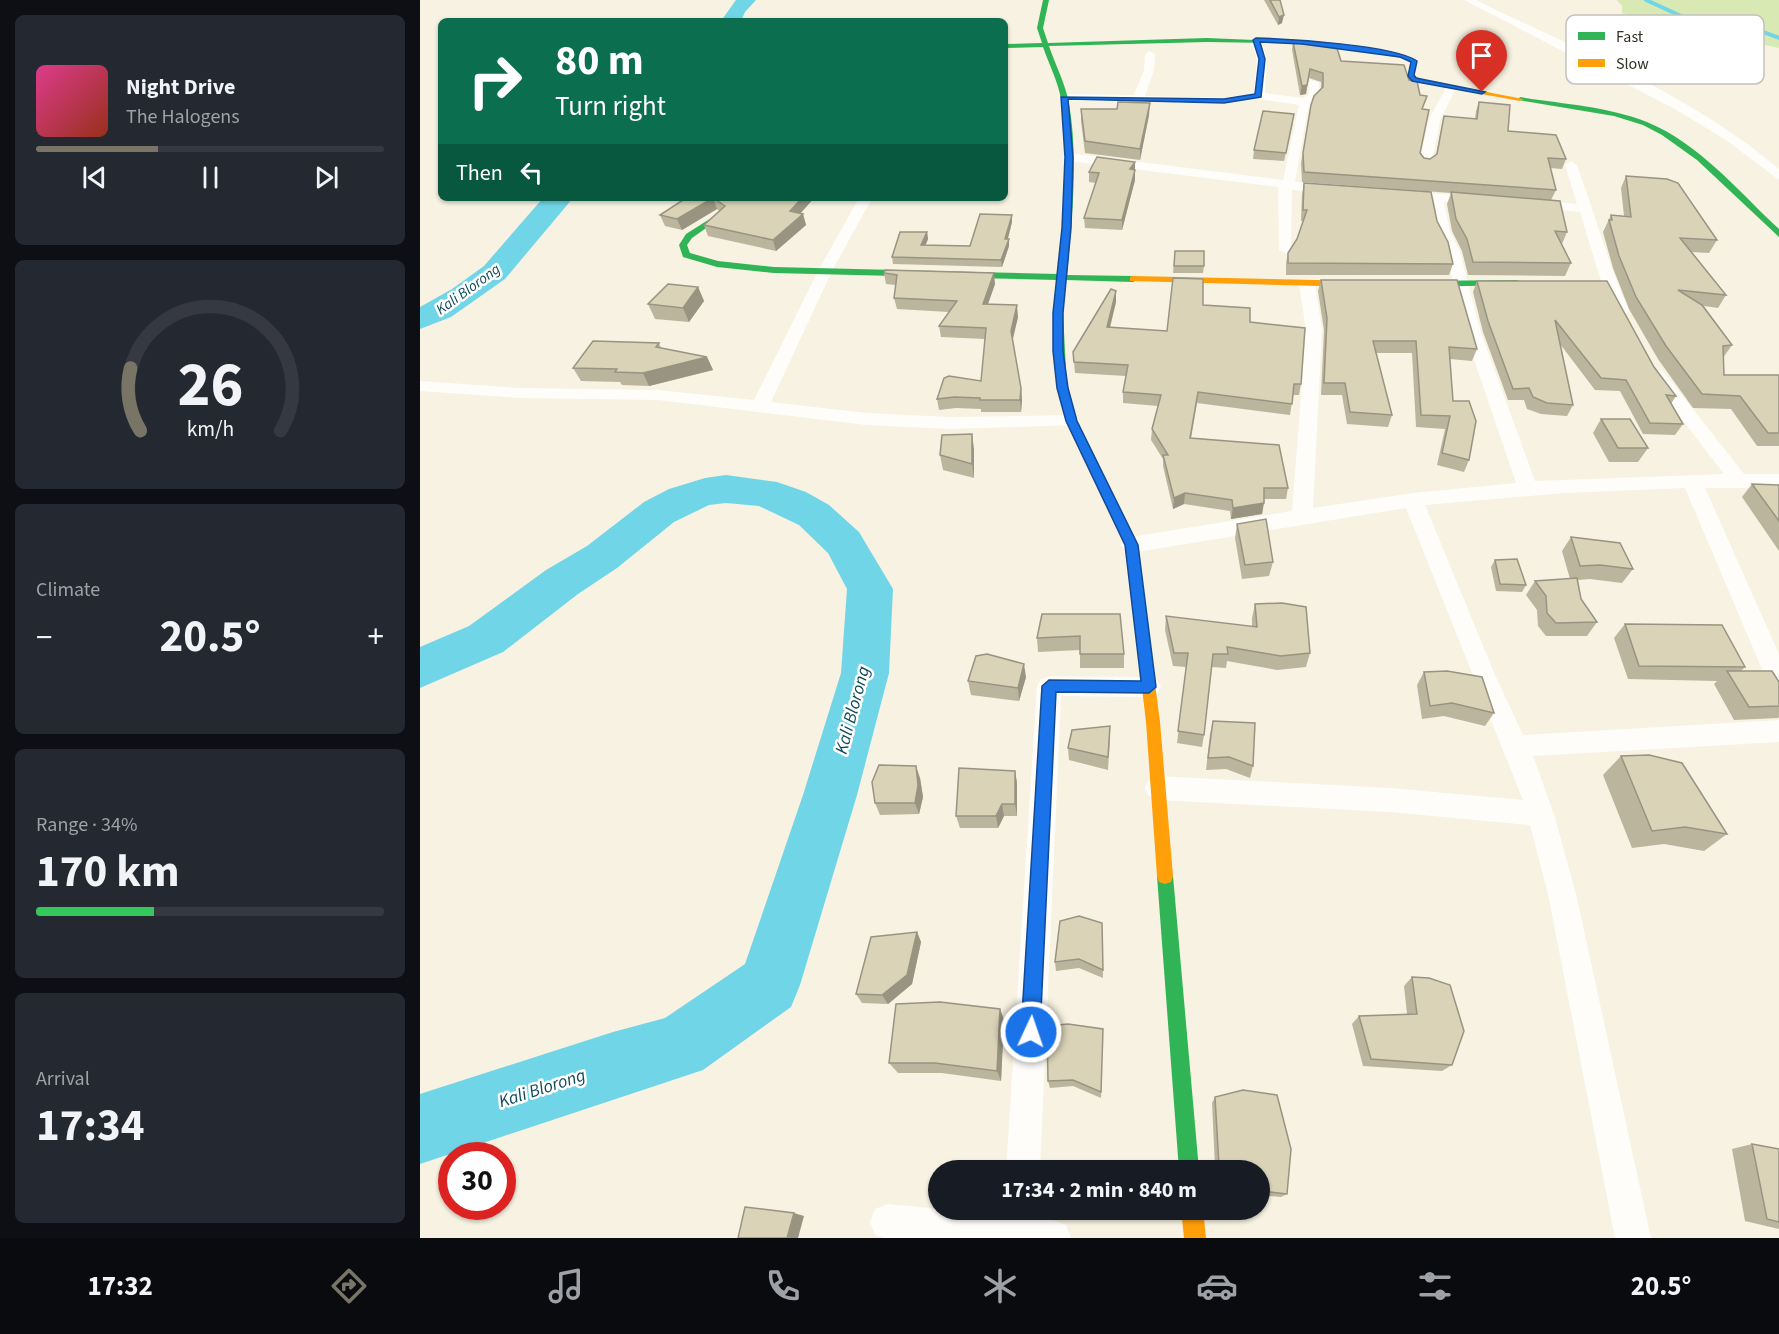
<!DOCTYPE html>
<html lang="en">
<head>
<meta charset="utf-8">
<style>
  body { margin:0; font-family:"Source Sans 3",sans-serif; background:#242831; color:#f1f3f6; height:100vh; display:flex; flex-direction:column; font-size:22px; white-space:nowrap }
  * { box-sizing:border-box; margin:0 }
  p { font-size:20px; color:#9ea1a6 }
  .icon { flex:none; width:33px; height:33px; fill:none; stroke:currentColor; stroke-width:2; stroke-linecap:round; stroke-linejoin:round }
  .map { position:relative; flex:1; overflow:hidden }
  .panel { display:flex; flex-direction:column; gap:15px; padding:15px; background:#0d0f14; width:420px }
  .panel>* { flex:none }
  .guide { position:absolute; left:18px; top:18px; width:570px; height:183px; border-radius:9px; box-shadow:0 2px 4px #0004; background:#0b6e4f; color:#fff; overflow:hidden }
  .speed { position:absolute; left:18px; top:1142px; display:flex; gap:12px; font-size:30px; font-weight:700; text-align:center }
  .speed>* { display:grid; place-content:center; width:78px; height:78px; border-radius:50%; background:#171b24; box-shadow:0 2px 4px #0004; line-height:1 }
  .speed .limit { border:9px solid #d22; background:#fff; color:#111 }
  .pin { position:absolute; display:grid; place-items:center; width:51px; height:51px; color:#fff; margin:-62px -26px; border-radius:50% 50% 50% 0; rotate:-45deg; box-shadow:0 0 6px #0007 }
  .pin .icon { rotate:45deg }
  .me { position:absolute; width:66px; margin:-33px; rotate:3deg; stroke-linejoin:round; filter:drop-shadow(0 0 4px #0008) }
  .turn { display:flex; align-items:center; gap:21px; height:126px; padding:0 18px; font-size:27px }
  .turn .icon { width:78px; height:78px; stroke-width:2.5 }
  .turn b { display:block; font-size:42px; line-height:51px }
  .then { display:flex; align-items:center; height:57px; padding:0 18px; background:#0003; gap:12px; font-size:22px }
  .big { font-size:45px; font-weight:700; line-height:1.1 }
  .panel .tile { flex:1; display:flex; flex-direction:column; justify-content:center; gap:9px; min-width:0; padding:0 21px; border-radius:9px; background:#242831 }
  .panel .dial { align-items:center; gap:0 }
  .dial svg { height:156px; overflow:visible; fill:none; stroke:#363941; stroke-width:7; stroke-linecap:round; text-anchor:middle }
  .dial text { fill:#f1f3f6; stroke:none }
  .song { display:flex; align-items:center; gap:18px }
  .cover { width:72px; height:72px; border-radius:9px; background:linear-gradient(135deg,hsl(330 70% 55%),hsl(10 70% 35%)) }
  .played { height:6px; border-radius:3px; background:linear-gradient(90deg,#787466 35%,#363941 35%) }
  .keys { display:flex; justify-content:space-around; direction:ltr }
  .heat { display:flex; justify-content:space-between; align-items:center; font-size:33px; direction:ltr }
  .charge { height:9px; border-radius:4px; background:linear-gradient(90deg,#34c759 34%,#363941 0) }
  .trip { position:absolute; left:508px; top:1160px; width:342px; height:60px; border-radius:30px; background:#171b24; box-shadow:0 2px 4px #0004; font-weight:700; line-height:60px; text-align:center }
  .dock { display:flex; height:96px; justify-content:space-around; align-items:center; background:#090b0e; color:#9ea1a6 }
  .dock .icon { width:42px; height:42px }
  .dock .current { color:#787466 }
  .dock b { font-size:27px; color:#f1f3f6 }
  main { display:flex; flex:1; min-height:0 }
  .map>svg:first-child { display:block }
  .green { fill:#d8e9b4 }
  .lines { fill:none; stroke-linecap:round; stroke-linejoin:round }
  .stream { stroke:#71d5e8; stroke-width:4 }
  .river { fill:#71d5e8; fill-rule:evenodd }
  .street { fill:#fefdfa; fill-rule:evenodd }
  .fast { fill:#30b455; fill-rule:evenodd }
  .slow { fill:#ff9f0a; fill-rule:evenodd }
  .wall { fill:#bbb59e }
  .shaded-wall { fill:#999481 }
  .building { fill:#dad3b8; stroke:#999481; stroke-width:1.5 }
  .route { fill:#1a73e8; stroke:#114b97; stroke-width:1.5 }
  .labels { text-anchor:middle; stroke-width:5; stroke-linejoin:round; paint-order:stroke }
  .far-water-label { font-size:15px; font-style:italic; fill:#0d4958; stroke:#fff }
  .water-label { font-size:18px; font-style:italic; fill:#0d4958; stroke:#fff }
  .key { fill:#fff; stroke:#c2c1bd; stroke-width:1.5 }
  .key-label { font-size:16px; fill:#333024 }
</style>
</head>
<body>
<main>
<section class="panel">
<div class="tile">
<div class="song"><i class="cover"></i><div><b>Night Drive</b><p>The Halogens</p></div></div>
<div class="played"></div>
<div class="keys"><svg class="icon" aria-label="previous" viewBox="0 0 24 24"><path d="M18 5L8 12l10 7zM5 5v14"/></svg><svg class="icon" aria-label="pause" viewBox="0 0 24 24"><path d="M8 5v14M16 5v14"/></svg><svg class="icon" aria-label="next" viewBox="0 0 24 24"><path d="M6 5l10 7-10 7zM19 5v14"/></svg></div>
</div>
<div class="tile dial"><svg viewBox="0 0 100 80">
<path d="M14 69A42 42 0 1 1 86 69"/>
<path d="M14 69A42 42 0 0 1 9 37" stroke="#787466"/>
<text x="50" y="56" font-size="32" font-weight="700">26</text>
<text x="50" y="72" font-size="11">km/h</text>
</svg></div>
<div class="tile"><p>Climate</p>
<div class="heat"><a>−</a><b class="big">20.5°</b><a>+</a></div>
</div>
<div class="tile"><p>Range · 34%</p><b class="big">170 km</b><div class="charge"></div></div>
<div class="tile"><p>Arrival</p><b class="big">17:34</b></div>
</section>
<div class="map">
<svg width="1359" height="1238" viewBox="0 0 1359 1238">
  <rect width="100%" height="100%" fill="#f7f2e1"/>
  <path class="green" d="M1197,0H1359V48L1219,18L1202,13V6Z"/>
  <g class="lines">
    <path class="stream" d="M1226,0L1272,21L1338,30L1359,38"/>
    <g class="river">
      <path d="M316,0H336L325,12L321,21H301Z"/>
      <path d="M123,198H153L85,279L31,317L0,329V307L32,289L64,266Z"/>
      <path d="M306,475L357,482L386,492L409,505L439,532L473,589L469,673L437,795L380,985L371,1007L283,1070L0,1164V1094L193,1032L245,1018L325,964L383,795L421,673L427,589L408,553L379,525L339,506L306,503L289,505L254,522L197,568L158,594L83,652L0,688V647L49,626L126,570L167,546L224,502L249,489L285,478Z"/>
    </g>
    <g class="street">
      <path d="M1044,0H1056L1074,9C1171,55 1277,99 1359,169V180L1306,140L1253,108Z"/>
      <path d="M836,37L841,40L847,59L845,93L883,98L888,95L890,80L899,82V96L890,104L887,114L875,182L911,186L918,190L911,194L872,190L871,253L866,254L859,250L858,187L649,161L643,157L649,153L863,180L879,105L839,99L804,104L644,100L638,97L644,94L714,95L724,70L725,54L730,51L735,54L734,70L725,96L804,98L834,93L837,59L831,40Z"/>
      <path d="M1028,84L1037,86L1020,121L1012,163L1006,167L1002,166L1000,163L1008,121Z"/>
      <path d="M1151,161L1157,165C1175,213 1187,262 1209,310L1207,313H1195L1193,310L1179,275L1160,212L1112,207L1105,203L1112,199L1157,204L1145,165Z"/>
      <path d="M983,192L1058,196L1065,200L1058,204L1024,202L1030,232L1040,252L1061,333L1115,481L1304,474L1228,375L1237,370L1243,371L1324,474H1359V488H1285L1359,654V691L1351,688L1347,681L1265,488L1145,493L1005,505L1075,675L1103,735L1359,720V742L1113,756L1134,814L1156,894L1231,1238H1195L1128,894L1110,825L970,812L738,800L729,796L725,788L729,780L738,776L970,788L1103,800L986,508L711,553L704,550L701,545L704,540L711,537L872,511L886,330L879,284L887,279L895,284L902,330L893,508L993,493L1096,483L1045,333L1026,252L1016,232L1010,201L978,199L976,196Z"/>
      <path d="M439,198L451,200L412,271L351,402L446,413L530,417L652,415L661,421L658,425L530,429L446,425L238,400L99,398L0,391V381L99,388L238,390L334,400L398,271Z"/>
      <path d="M629,676L729,677L737,680L741,687L737,694L729,697L641,696L620,1170H586L617,686L621,679Z"/>
      <path d="M468,1204L583,1215V1209H619L618,1219L633,1220L646,1225L651,1238H464L455,1235L450,1222L455,1209Z"/>
    </g>
    <g class="fast">
      <path d="M623,0H629L623,28L628,43L787,38L858,41L855,43L787,42L629,46C635,64 644,81 648,99C659,152 652,221 647,275L713,276L718,279L713,282L646,280L643,313L647,388L657,421L700,509L694,513L688,509L647,421L637,388L633,313L637,280L354,273L297,267L263,257L259,245L266,234L296,215L300,217L299,219L272,238L267,245L270,253L298,261L354,267L638,274C644,220 651,153 641,99C638,82 629,64 623,47L585,48V44L622,43L617,28Z"/>
      <path d="M1100,97C1142,104 1187,106 1227,122C1280,144 1318,191 1359,229V237L1277,160L1242,135L1223,125L1194,116L1098,100Z"/>
      <path d="M1097,280L1102,283L1100,285L994,287L989,284L994,281Z"/>
      <path d="M745,868L751,870L753,876L779,1170H759L737,876L739,870Z"/>
    </g>
    <g class="slow">
      <path d="M855,39C883,42 979,46 997,61L994,75L1000,79L1103,99L1100,101L996,82L988,76L991,62L986,59L938,50L853,42Z"/>
      <path d="M713,276L941,281L946,284L941,287L710,281V277Z"/>
      <path d="M694,505L700,509L717,545L740,722L753,876L751,882L745,884L739,882L737,876L726,722L705,545L688,509Z"/>
      <path d="M761,1209H783L786,1238H764Z"/>
    </g>
  </g>
  <g class="wall">
    <path d="M844,0H860L862,23L858,25Z"/>
    <path d="M873,42L921,61L989,80L1003,109L1000,153L1004,158L1010,159L1016,155L1024,116L1055,119L1056,111L1059,102L1088,131L1146,159L1142,169L1130,168L1136,190L1131,200L1147,232L1142,244L1151,263L1145,276L1048,275L1042,251L1032,231L1027,204L1031,193L882,182L881,163L891,105L901,89V82L889,78L886,94L880,95L872,50Z"/>
    <path d="M661,109L729,115L720,160L665,153L661,121Z"/>
    <path d="M873,123L864,161L833,159L834,150Z"/>
    <path d="M715,162V180L702,230L665,228L664,218L676,183L669,182V172Z"/>
    <path d="M1206,176L1297,240L1289,253L1271,252L1306,295L1298,308L1284,306L1312,345L1303,358L1304,375H1359V446H1337L1311,409L1273,408L1238,359L1209,309L1193,268L1183,232L1191,215L1204,216L1201,188Z"/>
    <path d="M884,183L1017,221L1033,264L1029,275H866V264L868,253L877,239L883,221H881L882,194Z"/>
    <path d="M266,198H394L380,213L383,214L386,225L356,251L288,236L284,225L299,211L297,209L262,230L245,226L240,215Z"/>
    <path d="M592,222L588,239L589,246L582,267L473,264L472,257L507,232L508,239L505,245L550,246Z"/>
    <path d="M755,251L784,266L783,273H753Z"/>
    <path d="M464,273L575,284L568,304L598,317L592,340L601,388L602,400L601,412H561V409L536,408L519,410L517,399L561,381L565,339L521,337L519,326L529,312L477,309L474,298L476,285L466,284Z"/>
    <path d="M901,280L1057,349L1052,361L1030,359L1033,401L1049,460L1044,472L1017,465L1025,429L996,427L992,353H956L972,415L968,427L927,424L922,395H901L904,330L898,291Z"/>
    <path d="M1057,281L1234,367L1256,396L1251,404L1263,424L1255,435L1223,434L1200,391L1175,390L1140,344L1153,405L1147,416L1121,414L1107,409L1104,400H1088L1063,332L1053,292Z"/>
    <path d="M278,287L284,301L269,322L235,319L228,304Z"/>
    <path d="M696,291V302L690,328L747,331L783,305L830,322L881,384L879,395H873L870,415L777,403L771,439L868,488L866,499H844L842,514L811,519L810,511L764,504L753,509L743,466V459L731,440L732,429L738,406L703,403V392L706,376L655,373L653,352Z"/>
    <path d="M239,343L241,348L287,357L293,370L229,386L202,385L200,382L161,381L153,368Z"/>
    <path d="M1181,419L1228,448L1218,462H1189L1173,433Z"/>
    <path d="M554,449V478L523,470L520,455Z"/>
    <path d="M1332,484L1359,485V551L1322,497Z"/>
    <path d="M817,524L853,562L849,576L822,579L815,538Z"/>
    <path d="M1151,537L1213,569L1202,583L1170,579L1157,580L1161,599L1177,622L1167,636H1126L1118,626L1117,610L1106,595L1115,581L1150,579L1142,551Z"/>
    <path d="M1075,560L1106,585L1102,592L1076,591L1071,567Z"/>
    <path d="M835,604L890,653L886,667L857,670L807,661L806,668L792,667L784,735L782,747L757,743L766,667L753,666L745,630L746,616L832,627V618Z"/>
    <path d="M622,614L704,654V668H660V650L618,652L617,638Z"/>
    <path d="M1205,624L1325,667L1321,671L1359,682V717L1358,718L1314,720L1294,684L1297,681L1208,679L1194,638Z"/>
    <path d="M1004,672L1074,713L1065,726L1024,716L1002,719L997,685Z"/>
    <path d="M606,677L599,701L551,695L548,681Z"/>
    <path d="M793,721L833,766L830,778L806,769L786,770L790,734Z"/>
    <path d="M690,739L688,770L649,760L648,748Z"/>
    <path d="M1201,756L1307,834L1284,851L1244,844L1212,848L1183,775Z"/>
    <path d="M595,771L597,783V816H584L578,828H540L536,816Z"/>
    <path d="M500,778L503,797L499,814L460,815L455,803Z"/>
    <path d="M682,923L683,978L659,968L636,971L635,962Z"/>
    <path d="M497,932L501,942L492,984L468,1004L442,1003L436,994Z"/>
    <path d="M992,977L1032,1065L1022,1071L943,1066L932,1024L939,1016L987,1014L984,986Z"/>
    <path d="M580,1009L584,1020L581,1081L522,1073H478L469,1063Z"/>
    <path d="M683,1029L681,1098L653,1086L630,1088L628,1081Z"/>
    <path d="M795,1097L867,1194L861,1197L840,1195V1170H791L795,1167L792,1103Z"/>
    <path d="M1332,1144L1359,1149V1229L1325,1221L1312,1149Z"/>
  </g>
  <g class="shaded-wall">
    <path d="M864,15L862,23L858,25L859,17Z"/>
    <path d="M887,85L886,94L880,95L882,86Z"/>
    <path d="M730,103L729,115L720,160V149Z"/>
    <path d="M715,162V180L702,230V220L710,169Z"/>
    <path d="M293,198L297,209L262,230L257,219Z"/>
    <path d="M382,198H394L373,222L370,211Z"/>
    <path d="M383,214L386,225L356,251L353,240Z"/>
    <path d="M592,215V222L586,245L585,239Z"/>
    <path d="M507,232L508,239L503,252L501,245Z"/>
    <path d="M589,239V246L582,267L581,260Z"/>
    <path d="M574,273L575,284L564,315L563,304Z"/>
    <path d="M278,287L284,301L269,322L263,308Z"/>
    <path d="M696,291V302L687,338V327Z"/>
    <path d="M597,305L598,317L592,343L591,331Z"/>
    <path d="M287,357L293,370L229,386L223,373Z"/>
    <path d="M601,388L602,400L601,412L600,400Z"/>
    <path d="M552,434L554,449V478L552,464Z"/>
    <path d="M765,493L764,504L753,509L754,498Z"/>
    <path d="M844,503L842,514L811,519L813,508Z"/>
    <path d="M604,664L606,677L599,701L598,688Z"/>
    <path d="M496,766L500,778L503,797L499,814L495,803Z"/>
    <path d="M595,771L597,783V816L595,804Z"/>
    <path d="M582,804L584,816L578,828L576,816Z"/>
    <path d="M497,932L501,942L492,984L468,1004L462,995Z"/>
    <path d="M580,1009L584,1020L581,1081L577,1071Z"/>
    <path d="M374,1213L384,1216L378,1238H367Z"/>
  </g>
  <g class="building">
    <path d="M850,0H860L864,15L859,17Z"/>
    <path d="M873,42L916,45L921,61L984,65L989,80L997,81L1000,95L1007,96L1002,109L1009,110L1000,153L1004,158L1010,159L1017,154L1024,116L1057,119L1059,102L1090,105L1088,131L1136,135L1146,159L1128,158L1136,190L884,172L883,153L891,105L894,96L903,87V73L890,69L887,85L882,86Z"/>
    <path d="M698,102L730,103L720,149L665,141L661,109H697Z"/>
    <path d="M843,111L874,114L866,153L834,150Z"/>
    <path d="M677,157L715,162L710,169L715,170L702,220L664,218L679,173L669,172Z"/>
    <path d="M1206,176L1247,179L1258,183L1297,240L1260,238L1306,295L1258,290L1282,305L1312,345L1303,346L1304,375H1359V433H1348L1320,396L1282,394L1246,346L1216,297L1199,256L1189,220H1192L1191,215L1211,217Z"/>
    <path d="M884,183L1011,192L1017,221L1028,242L1033,264L868,263V253L877,239L887,210H883Z"/>
    <path d="M1031,192L1140,201L1147,232L1135,231L1151,263L1053,262L1047,239L1036,219Z"/>
    <path d="M266,198H382L370,211L383,214L353,240L284,225L305,206L293,198L257,219L240,215Z"/>
    <path d="M560,214L592,215L585,239H589L581,260L472,257L480,232H507L501,245L550,246Z"/>
    <path d="M755,251H784V266H754Z"/>
    <path d="M465,270L574,273L563,304L597,305L591,331L601,388L600,400H560V398L534,397L517,399L524,378L529,376L561,381L566,328L519,326L537,301L474,298L477,275L464,273Z"/>
    <path d="M753,278L783,279V305L830,308V322L885,328L881,384H874L872,404L778,392L770,438L859,445L868,488H844V503L813,508L812,500L765,493L754,498L743,455H748L732,429L741,395L703,392L708,365L654,362L653,352L691,289L696,291L687,327L747,331Z"/>
    <path d="M901,280H1037L1057,349L1029,347L1033,401H1049L1056,421L1049,460L1022,453L1030,416L1001,415L996,341H953L972,415L930,412L925,383H904L907,318Z"/>
    <path d="M1057,281H1187L1234,367L1256,396L1246,395L1263,424L1230,423L1206,380L1181,378L1135,320L1153,405L1127,403L1113,397L1109,388L1093,389L1068,321Z"/>
    <path d="M248,284L278,287L263,308L228,304Z"/>
    <path d="M173,341L239,343L236,347L287,357L223,373L195,372L197,369L153,368Z"/>
    <path d="M1181,419H1210L1228,448H1198Z"/>
    <path d="M552,434V464L520,455L522,435Z"/>
    <path d="M1332,484L1359,485V521Z"/>
    <path d="M846,519L853,562L825,565L817,524Z"/>
    <path d="M1151,537L1200,543L1213,569L1180,565L1160,566Z"/>
    <path d="M1097,559L1106,585L1080,584L1075,560Z"/>
    <path d="M1157,578L1161,599L1177,622L1136,623L1127,613L1126,596L1115,581Z"/>
    <path d="M862,603L886,607L890,653L861,656L807,647L808,654H793L784,735L758,731L768,653H754L746,616L837,627L835,604Z"/>
    <path d="M622,614H700L704,654H660V636L617,638Z"/>
    <path d="M1205,624L1302,625L1325,667L1219,666Z"/>
    <path d="M567,654L604,664L598,688L548,681L556,656Z"/>
    <path d="M1027,671L1062,677L1074,713L1032,703L1010,706L1004,672Z"/>
    <path d="M1307,671H1352L1359,682V706L1329,707Z"/>
    <path d="M793,721L835,723L833,766L809,757L788,758Z"/>
    <path d="M690,726L688,757L648,748L652,730Z"/>
    <path d="M1229,755L1262,763L1307,834L1265,827L1232,831L1201,756Z"/>
    <path d="M459,765L496,766L498,785L495,803H455L452,782Z"/>
    <path d="M539,768L595,771V804H582L576,816H536Z"/>
    <path d="M659,916L682,923L683,970L659,959L635,962L640,921Z"/>
    <path d="M497,932L487,975L462,995L436,994L451,937Z"/>
    <path d="M992,977L1009,978L1030,985L1044,1031L1032,1065L951,1059L939,1016L997,1014Z"/>
    <path d="M520,1002L580,1009L577,1071L515,1063H469L476,1004Z"/>
    <path d="M648,1024L683,1029L681,1092L653,1080L628,1081L627,1026Z"/>
    <path d="M823,1090L857,1095L871,1149L867,1194L840,1191V1170H793V1168L799,1166L795,1097Z"/>
    <path d="M1332,1144L1359,1149V1222L1347,1219Z"/>
    <path d="M325,1207L374,1213L367,1238H318Z"/>
  </g>
  <path class="route" d="M836,38C869,39 974,45 997,61L994,75L996,78L1065,92L1062,94L992,81L988,76L991,62L980,57L882,44L840,42L845,59L841,97L804,103L648,99L653,157L651,228L643,313V351L648,388L657,421L718,545L736,687L729,693L636,692L620,1032L617,1039L611,1041L604,1039L601,1032L622,686L629,680L721,681L705,545L646,421L637,388L633,351V313L642,228L645,157L641,97L804,99L835,94L839,59L833,40Z"/>
  <g class="labels">
    <g class="far-water-label">
      <text transform="translate(48 289) rotate(-36)" y="5">Kali Blorong</text>
    </g>
    <g class="water-label">
      <text transform="translate(432 710) rotate(-75)" y="6">Kali Blorong</text>
      <text transform="translate(122 1088) rotate(-18)" y="6">Kali Blorong</text>
    </g>
  </g>
  <rect x="1146" y="15" width="198" height="69" rx="9" class="key"/>
  <rect x="1158" y="32" width="27" height="8" fill="#30b455"/>
  <rect x="1158" y="59" width="27" height="8" fill="#ff9f0a"/>
  <g class="key-label">
    <text x="1196" y="42">Fast</text>
    <text x="1196" y="69">Slow</text>
  </g>
</svg>
<div class="speed"><div class="limit">30</div></div>
<div class="pin" style="left:1062px;top:92px;background:#d93025"><svg class="icon" aria-label="arrive" viewBox="0 0 24 24"><path d="M6 21V4h12l-3 4 3 4H6"/></svg></div>
<svg class="me" style="left:611px;top:1032px" viewBox="-20 -20 40 40"><circle r="17" fill="#1a73e8" stroke="#fff" stroke-width="3"/><path d="M0-11L8 9 0 5-8 9z" fill="#fff"/></svg>
<div class="trip">17:34 · 2 min · 840 m</div>
<div class="guide">
<div class="turn"><svg class="icon" aria-label="right" viewBox="0 0 24 24"><path d="M7 20v-9h11M14 6l5 5-5 5"/></svg><div><b>80 m</b>Turn right</div></div>
<div class="then">Then<svg class="icon" aria-label="left" viewBox="0 0 24 24"><path d="M17 20v-9H6M10 6l-5 5 5 5"/></svg></div>
</div>
</div>
</main>
<nav class="dock">
<b>17:32</b>
<svg class="icon current" aria-label="directions" viewBox="0 0 24 24"><path d="M12 3l9 9-9 9-9-9zM9 14v-3h6M13 9l2 2-2 2"/></svg>
<svg class="icon" aria-label="music" viewBox="0 0 24 24"><path d="M9 18V5l10-2v13"/><circle cx="6" cy="18" r="3"/><circle cx="16" cy="16" r="3"/></svg>
<svg class="icon" aria-label="phone" viewBox="0 0 24 24"><path d="M5 4h4l2 5-3 2q2 4 5 5l2-3 5 2v4C11 20 4 13 5 4z"/></svg>
<svg class="icon" aria-label="climate" viewBox="0 0 24 24"><path d="M12 3v18M4 7l16 10M4 17L20 7"/></svg>
<svg class="icon" aria-label="car" viewBox="0 0 24 24"><path d="M5 17H2v-5l4-1 3-4h7l3 4 3 1v5h-3M9 17h6M6 11h13"/><circle cx="7" cy="17" r="2"/><circle cx="17" cy="17" r="2"/></svg>
<svg class="icon" aria-label="filters" viewBox="0 0 24 24"><path d="M4 7h16M4 17h16"/><circle cx="9" cy="7" r="2"/><circle cx="15" cy="17" r="2"/></svg>
<b>20.5°</b>
</nav>
</body>
</html>
